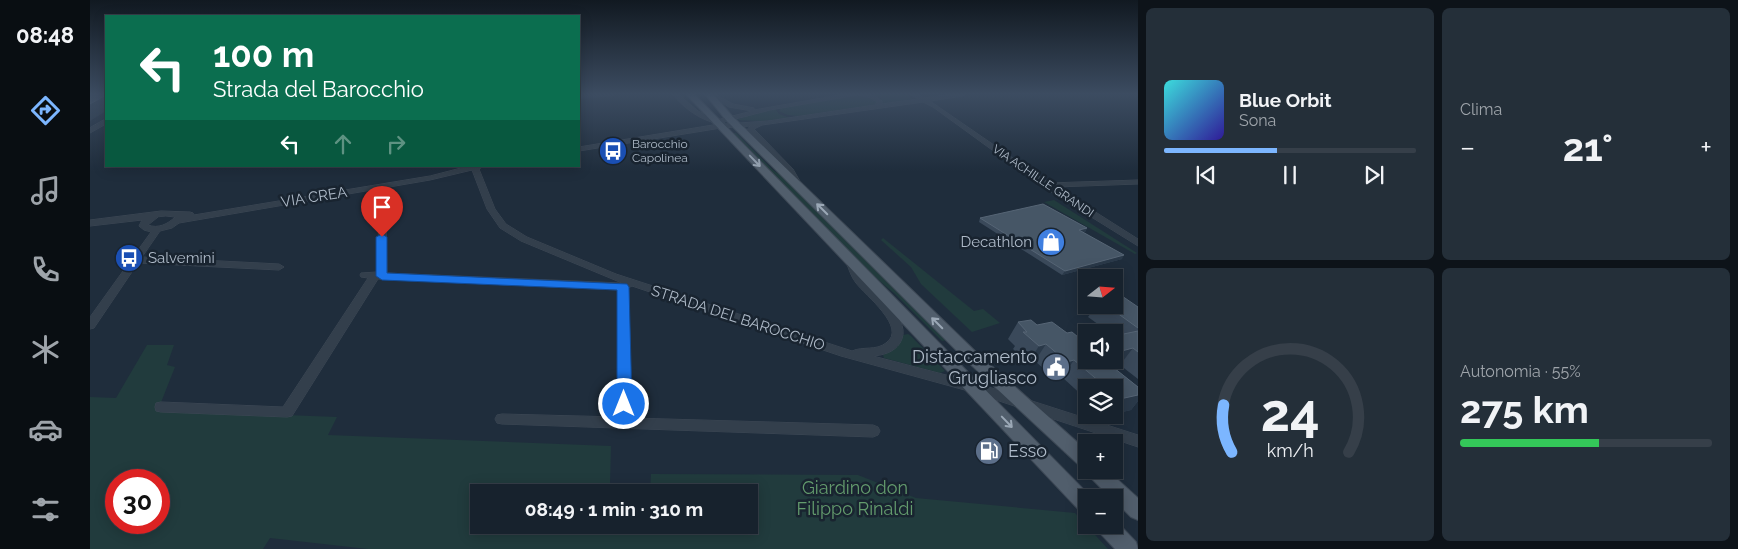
<!DOCTYPE html>
<html lang="it">
<head>
<meta charset="utf-8">
<style>
  body { margin:0; font-family:Raleway,sans-serif; background:#242f39; color:#f1f3f6; height:100vh; display:flex; flex-direction:column; font-size:19px; white-space:nowrap }
  * { box-sizing:border-box; margin:0 }
  p { font-size:16px; color:#9ea4aa }
  .icon { flex:none; width:28px; height:28px; fill:none; stroke:currentColor; stroke-width:2; stroke-linecap:round; stroke-linejoin:round }
  .map { position:relative; flex:1; overflow:hidden }
  .drawer { display:flex; flex-direction:column; gap:8px; padding:8px; background:#0d1319; width:600px }
  .drawer>* { flex:none }
  .guide { position:absolute; left:15px; top:15px; width:475px; height:152px; border-radius:0px; box-shadow:0 2px 12px #0003,0 0 0 1px #363f49; background:#0b6e4f; color:#fff; overflow:hidden }
  .needle { width:32px; rotate:73deg }
  .buttons { position:absolute; left:988px; top:269px; display:grid; gap:10px }
  .buttons a { display:grid; place-items:center; width:45px; height:45px; border-radius:0px; background:#17222d; box-shadow:0 2px 12px #0003,0 0 0 1px #363f49; font-size:25px }
  .speed { position:absolute; left:15px; top:469px; display:flex; gap:10px; font-size:25px; font-weight:700; text-align:center }
  .speed>* { display:grid; place-content:center; width:65px; height:65px; border-radius:50%; background:#17222d; box-shadow:0 2px 12px #0003,0 0 0 1px #363f49; line-height:1 }
  .speed .limit { border:8px solid #d22; background:#fff; color:#111 }
  .pin { position:absolute; display:grid; place-items:center; width:42px; height:42px; color:#fff; margin:-51px -21px; border-radius:50% 50% 50% 0; rotate:-45deg; box-shadow:0 0 5px #0007 }
  .pin .icon { rotate:45deg }
  .me { position:absolute; width:55px; margin:-28px; rotate:0deg; stroke-linejoin:round; filter:drop-shadow(0 0 4px #0008) }
  .turn { display:flex; align-items:center; gap:18px; height:105px; padding:0 25px; font-size:22px }
  .turn .icon { width:65px; height:65px; stroke-width:2.5 }
  .turn b { display:block; font-size:35px; line-height:42px }
  .lanes { display:flex; align-items:center; height:48px; padding:0 25px; background:#0003; justify-content:center; gap:25px; direction:ltr }
  .lanes .off { opacity:.35 }
  .big { font-size:38px; font-weight:700; line-height:1.1 }
  .drawer .widget { flex:1; display:flex; flex-direction:column; justify-content:center; gap:8px; min-width:0; padding:0 18px; border-radius:8px; background:#242f39 }
  .drawer .dial { align-items:center; gap:0 }
  .dial svg { height:130px; overflow:visible; fill:none; stroke:#363f49; stroke-width:7; stroke-linecap:round; text-anchor:middle }
  .dial text { fill:#f1f3f6; stroke:none }
  .song { display:flex; align-items:center; gap:15px }
  .cover { width:60px; height:60px; border-radius:8px; background:linear-gradient(135deg,hsl(180 70% 55%),hsl(250 70% 35%)) }
  .played { height:5px; border-radius:2px; background:linear-gradient(90deg,#7cb6ff 45%,#363f49 45%) }
  .keys { display:flex; justify-content:space-around; direction:ltr }
  .heat { display:flex; justify-content:space-between; align-items:center; font-size:28px; direction:ltr }
  .charge { height:8px; border-radius:4px; background:linear-gradient(90deg,#34c759 55%,#363f49 0) }
  .drawer .tiles { flex:1; display:grid; gap:8px; grid-template-columns:repeat(2,1fr) }
  .trip { position:absolute; left:380px; top:484px; width:288px; height:50px; border-radius:0px; background:#17222d; box-shadow:0 2px 12px #0003,0 0 0 1px #363f49; font-weight:700; line-height:50px; text-align:center }
  main { display:flex; flex:1; min-height:0 }
  .tabs { display:flex; flex-direction:column; width:90px; justify-content:space-around; align-items:center; background:#090e12; color:#9ea4aa }
  .tabs .icon { width:35px; height:35px }
  .tabs .on { color:#7cb6ff }
  .tabs b { font-size:22px; color:#f1f3f6 }
  .map>svg:first-child { display:block }
  .green { fill:#213b3d; fill-rule:evenodd }
  .lines { fill:none; stroke-linecap:round; stroke-linejoin:round }
  .minor-casing { stroke:#3d4855; stroke-width:1 }
  .major-casing { stroke:#3d4855; stroke-width:2 }
  .minor { fill:#333f4c; fill-rule:evenodd }
  .major { fill:#515e6c; fill-rule:evenodd }
  .wall { fill:#3a495a }
  .shaded-wall { fill:#2a3949 }
  .building { fill:#465666; stroke:#566575 }
  .oneway { stroke:#9ba8b6 }
  .route { fill:#1a73e8; stroke:#114b97 }
  .labels { text-anchor:middle; stroke-width:5; stroke-linejoin:round; paint-order:stroke }
  .far-poi-label { font-size:12px; fill:#aebac8; stroke:#192430; text-anchor:start }
  .far-street-label { font-size:12px; fill:#aebac8; stroke:#192430 }
  .street-label { font-size:15px; fill:#aebac8; stroke:#192430 }
  .poi-label { font-size:15px; fill:#aebac8; stroke:#192430; text-anchor:end }
  .near-poi-label { font-size:18px; fill:#aebac8; stroke:#192430; text-anchor:end }
  .near-park-label { font-size:18px; fill:#639b6d; stroke:#192430 }
</style>
</head>
<body>
<main>
<nav class="tabs">
<b>08:48</b>
<svg class="icon on" aria-label="directions" viewBox="0 0 24 24"><path d="M12 3l9 9-9 9-9-9zM9 14v-3h6M13 9l2 2-2 2"/></svg>
<svg class="icon" aria-label="music" viewBox="0 0 24 24"><path d="M9 18V5l10-2v13"/><circle cx="6" cy="18" r="3"/><circle cx="16" cy="16" r="3"/></svg>
<svg class="icon" aria-label="phone" viewBox="0 0 24 24"><path d="M5 4h4l2 5-3 2q2 4 5 5l2-3 5 2v4C11 20 4 13 5 4z"/></svg>
<svg class="icon" aria-label="climate" viewBox="0 0 24 24"><path d="M12 3v18M4 7l16 10M4 17L20 7"/></svg>
<svg class="icon" aria-label="car" viewBox="0 0 24 24"><path d="M5 17H2v-5l4-1 3-4h7l3 4 3 1v5h-3M9 17h6M6 11h13"/><circle cx="7" cy="17" r="2"/><circle cx="17" cy="17" r="2"/></svg>
<svg class="icon" aria-label="filters" viewBox="0 0 24 24"><path d="M4 7h16M4 17h16"/><circle cx="9" cy="7" r="2"/><circle cx="15" cy="17" r="2"/></svg>
</nav>
<div class="map">
<svg width="1048" height="549" viewBox="0 0 1048 549">
  <rect width="100%" height="100%" fill="#1f2d3c"/>
  <g class="green">
    <path d="M777,94H816L822,99L794,104L790,98Z"/>
    <path d="M765,95L782,98L788,102L783,105L708,116L698,115L689,111L692,107Z"/>
    <path d="M685,109L689,114L700,118L672,121L647,120L666,112Z"/>
    <path d="M643,133H646L683,170L695,178L858,340L852,341L805,294L785,277Z"/>
    <path d="M964,200L1047,253L1045,254L954,202Z"/>
    <path d="M793,238L884,311L893,309L910,323L882,332L831,284L821,267L791,240Z"/>
    <path d="M818,334L821,336L855,371L850,373L794,358L793,355L807,347L813,335Z"/>
    <path d="M57,345H84L77,365L85,367L68,410L247,417L238,435L521,446L520,485L549,492H389V525H659V492H560L561,474L768,475L826,498L985,513L1018,549H278L180,538L173,549H0V397L26,398ZM26,480H69V522H26Z"/>
  </g>
  <g class="lines">
    <defs>
      <g id="minor">
        <path d="M582,94H588L608,111L627,120L662,111L639,107L618,94H625L643,104L664,108V110L755,94H777L785,96L792,101V104L828,99L820,94H827L835,98L862,94H876L873,96L840,101L959,183L1048,180V184L966,187L1048,239V246L953,187L843,107L833,102L672,125L664,129L703,169L711,183L707,185H704L697,172L658,131L657,130L660,126L631,128L489,151V147L629,124C610,120 595,109 582,94ZM768,95L781,98L787,102L785,105L678,121L635,124L634,122L680,110Z"/>
        <path d="M16,119V124L0,133V128Z"/>
        <path d="M379,166H394L389,169L405,209L416,224L437,237L526,274L762,351C773,346 786,351 796,343C818,328 775,295 766,283C761,277 759,269 756,262L761,259L764,260C768,267 770,275 775,281C787,296 824,320 810,343C804,352 794,355 783,356L883,382L1048,435V447L882,392L751,356L542,286L538,288L541,418L783,425L788,427L790,431L788,435L783,437L412,424L407,423L405,419L407,415L412,414L527,417L528,290L288,279L202,416L197,417L71,412L66,411L65,407L66,403L71,402L193,407L278,278L271,277L270,275L271,273L287,272L289,216H295L296,218L297,273L532,283L431,241L410,228L397,209L382,170L340,180L89,223L82,228L70,231L52,257L189,264L194,267L189,270L48,263L4,328L0,329V317L61,232L54,230L49,226L52,220L0,226V220L71,211L100,212L103,213L104,215L340,176ZM76,216L85,217C78,224 68,229 58,225L68,217Z"/>
      </g>
      <g id="major">
        <path d="M596,94H604L1002,498H996V513L989,510Z"/>
        <path d="M615,94H623L642,116L887,353L996,450V469L990,466L877,361L636,120Z"/>
        <path d="M996,470H1017L1048,498V520L1041,517L1024,500V498H1021L999,476Z"/>
        <path d="M1024,519L1046,542L1048,549H1025L1009,532L1006,525H1024Z"/>
      </g>
    </defs>
    <use href="#minor" class="minor-casing"/>
    <use href="#major" class="major-casing"/>
    <use href="#minor" class="minor"/>
    <use href="#major" class="major"/>
  </g>
  <g class="wall">
    <path d="M890,218L997,228L995,232H993L1032,259L972,275L889,222Z"/>
    <path d="M1007,305H1024L1048,307V379L1030,365L1023,367L1048,387V401L1041,410L1024,414V388H996V399L972,377L965,379L945,361L938,363L923,349L925,346L918,339L928,322L947,325L977,333L994,342L1024,360V332H1019L998,317Z"/>
  </g>
  <g class="shaded-wall">
    <path d="M489,94H524V96L489,99Z"/>
    <path d="M16,95V111L0,121V104Z"/>
    <path d="M997,228L995,232L987,234L989,230Z"/>
    <path d="M1034,255L1032,259L972,275L975,271Z"/>
    <path d="M956,344L945,361L938,363L949,346Z"/>
    <path d="M1043,348L1030,365L999,373L1006,360H1024V353Z"/>
    <path d="M984,360L972,377L965,379L977,362Z"/>
    <path d="M1048,395V401L1041,410L1024,414V407L1030,399Z"/>
  </g>
  <g class="building">
    <path d="M0,94H16V95L0,104Z"/>
    <path d="M953,204L997,228L989,230L1034,255L975,271L890,218Z"/>
    <path d="M1032,296L1048,307V328L1016,305H1024V298Z"/>
    <path d="M941,320L947,325L962,322L977,333L982,332L994,342H996V360H1014L1048,387V395L1030,399L1024,393V388H1017L984,360L977,362L956,344L949,346L933,332H937L928,322Z"/>
    <path d="M1048,331V352L1043,348L1024,353V336Z"/>
  </g>
  <defs><path id="oneway-shaft" d="M-6 0H5M1.5-3L5.5 0L1.5 3" fill="none" stroke-width="1.6" stroke-linecap="round" stroke-linejoin="round" transform="scale(1.25)"/></defs>
  <g class="oneway">
    <use href="#oneway-shaft" transform="translate(665 161) rotate(46)"/>
    <use href="#oneway-shaft" transform="translate(732 209) rotate(-135)"/>
    <use href="#oneway-shaft" transform="translate(847 323) rotate(-135)"/>
    <use href="#oneway-shaft" transform="translate(917 422) rotate(46)"/>
  </g>
  <linearGradient id="sky" x2="0" y2="1"><stop stop-color="#111921"/><stop offset="0.55" stop-color="#3c4c61"/><stop offset="1" stop-color="#3c4c61" stop-opacity="0"/></linearGradient>
  <rect width="1048" height="171" fill="url(#sky)"/>
  <path class="route" d="M292,234L297,237V273L537,284L539,287L542,404L539,408L534,409L529,408L527,404V290L292,280L286,276V237Z"/>
  <defs>
    <symbol id="bus-disc" viewBox="-11 -11 22 22"><circle r="9.5" fill="#1a4fb4" stroke="#192430"/><path d="M-5-6H5V4H4V6H2V4H-2V6H-4V4H-5ZM-3.5-4V0h7V-4ZM-3.5 1.2v1.5H-2V1.2ZM2 1.2v1.5H3.5V1.2Z" fill="#fff"/></symbol>
    <symbol id="shop-disc" viewBox="-11 -11 22 22"><circle r="9.5" fill="#3f7fe0" stroke="#192430"/><path d="M-5-2.5h2.3a2.7 3.5 0 0 1 5.4 0H5L5.5 6h-11ZM-1.5-2.5h3a1.5 2.3 0 0 0-3 0Z" fill="#fff"/></symbol>
    <symbol id="civic-disc" viewBox="-11 -11 22 22"><circle r="9.5" fill="#5c6f8a" stroke="#192430"/><path d="M-.6-6.5H3V-4.5H.6V-3L4-1V1h2V6H-6V1h2V-1L-.6-3ZM-1.2 2.5V6h2.4V2.5Z" fill="#fff"/></symbol>
    <symbol id="fuel-disc" viewBox="-11 -11 22 22"><circle r="9.5" fill="#5c6f8a" stroke="#192430"/><path d="M-5.5-6h7V0h2V4h1.3V-2.5L3-4.5l.8-.8L6-3V5H2.5V1h-1V6h-7ZM-4.2-4.7v3.2H.2V-4.7Z" fill="#fff"/></symbol>
  </defs>
  <g fill-rule="evenodd">
    <use href="#bus-disc" x="507" y="135" width="32" height="32"/>
    <use href="#shop-disc" x="945" y="226" width="32" height="32"/>
    <use href="#bus-disc" x="23" y="242" width="32" height="32"/>
    <use href="#civic-disc" x="950" y="351" width="32" height="32"/>
    <use href="#fuel-disc" x="883" y="435" width="32" height="32"/>
  </g>
  <g class="labels">
    <g class="far-poi-label">
      <text x="542" y="148">Barocchio<tspan x="542" dy="14">Capolinea</tspan></text>
    </g>
    <g class="far-street-label">
      <text transform="translate(953 181) rotate(34)" y="4">VIA ACHILLE GRANDI</text>
    </g>
    <g class="street-label">
      <text transform="translate(224 197) rotate(-9)" y="5">VIA CREA</text>
      <text transform="translate(648 318) rotate(18)" y="5">STRADA DEL BAROCCHIO</text>
    </g>
    <g class="poi-label">
      <text x="942" y="247">Decathlon</text>
      <text x="58" y="263" text-anchor="start">Salvemini</text>
    </g>
    <g class="near-poi-label">
      <text x="947" y="363">Distaccamento<tspan x="947" dy="21">Grugliasco</tspan></text>
      <text x="918" y="457" text-anchor="start">Esso</text>
    </g>
    <g class="near-park-label">
      <text x="765" y="494">Giardino don<tspan x="765" dy="21">Filippo Rinaldi</tspan></text>
    </g>
  </g>
</svg>
<div class="buttons">
<a><svg class="needle" viewBox="-14 -14 28 28"><path d="M0-13l5 13h-10z" fill="#e53935"/><path d="M0 13l5-13h-10z" fill="#9ea4aa"/></svg></a>
<a><svg class="icon" aria-label="sound" viewBox="0 0 24 24"><path d="M4 9h4l5-4v14l-5-4H4zM17 9q2 3 0 6"/></svg></a>
<a><svg class="icon" aria-label="layers" viewBox="0 0 24 24"><path d="M12 4l9 5-9 5-9-5zM3 14l9 5 9-5"/></svg></a>
<a>+</a>
<a>−</a>
</div>
<div class="speed"><div class="limit">30</div></div>
<div class="pin" style="left:292px;top:237px;background:#d93025"><svg class="icon" aria-label="arrive" viewBox="0 0 24 24"><path d="M6 21V4h12l-3 4 3 4H6"/></svg></div>
<svg class="me" style="left:534px;top:404px" viewBox="-20 -20 40 40"><circle r="17" fill="#1a73e8" stroke="#fff" stroke-width="3"/><path d="M0-11L8 9 0 5-8 9z" fill="#fff"/></svg>
<div class="trip">08:49 · 1 min · 310 m</div>
<div class="guide">
<div class="turn"><svg class="icon" aria-label="left" viewBox="0 0 24 24"><path d="M17 20v-9H6M10 6l-5 5 5 5"/></svg><div><b>100 m</b>Strada del Barocchio</div></div>
<div class="lanes"><svg class="icon" aria-label="left" viewBox="0 0 24 24"><path d="M17 20v-9H6M10 6l-5 5 5 5"/></svg><svg class="icon off" aria-label="ahead" viewBox="0 0 24 24"><path d="M12 20V5M6 11l6-6 6 6"/></svg><svg class="icon off" aria-label="right" viewBox="0 0 24 24"><path d="M7 20v-9h11M14 6l5 5-5 5"/></svg></div>
</div>
</div>
<section class="drawer">
<div class="tiles">
<div class="widget">
<div class="song"><i class="cover"></i><div><b>Blue Orbit</b><p>Sona</p></div></div>
<div class="played"></div>
<div class="keys"><svg class="icon" aria-label="previous" viewBox="0 0 24 24"><path d="M18 5L8 12l10 7zM5 5v14"/></svg><svg class="icon" aria-label="pause" viewBox="0 0 24 24"><path d="M8 5v14M16 5v14"/></svg><svg class="icon" aria-label="next" viewBox="0 0 24 24"><path d="M6 5l10 7-10 7zM19 5v14"/></svg></div>
</div>
<div class="widget"><p>Clima</p>
<div class="heat"><a>−</a><b class="big">21°</b><a>+</a></div>
</div>
<div class="widget dial"><svg viewBox="0 0 100 80">
<path d="M14 69A42 42 0 1 1 86 69"/>
<path d="M14 69A42 42 0 0 1 9 40" stroke="#7cb6ff"/>
<text x="50" y="56" font-size="32" font-weight="700">24</text>
<text x="50" y="72" font-size="11">km/h</text>
</svg></div>
<div class="widget"><p>Autonomia · 55%</p><b class="big">275 km</b><div class="charge"></div></div>
</div>
</section>
</main>
</body>
</html>
